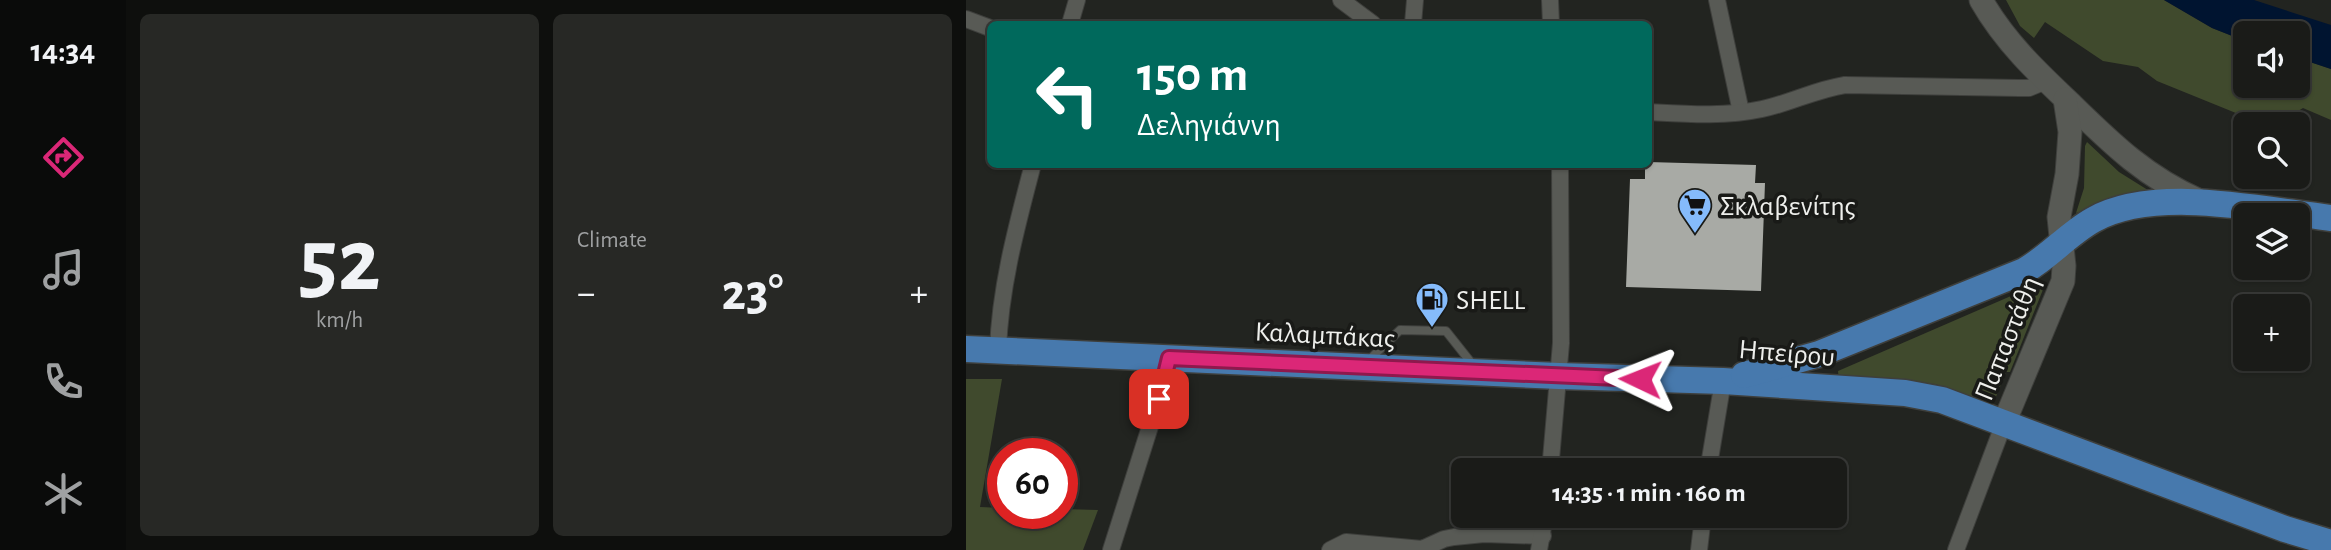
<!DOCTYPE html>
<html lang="en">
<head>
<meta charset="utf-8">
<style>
  body { margin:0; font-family:"Alegreya Sans",sans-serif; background:#272825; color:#f1f3f6; height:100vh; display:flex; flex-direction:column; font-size:26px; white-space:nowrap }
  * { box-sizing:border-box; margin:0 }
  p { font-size:23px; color:#9fa1a2 }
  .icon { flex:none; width:38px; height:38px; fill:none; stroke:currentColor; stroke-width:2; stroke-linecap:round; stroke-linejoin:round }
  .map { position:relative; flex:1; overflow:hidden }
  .details { display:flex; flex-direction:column; gap:14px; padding:14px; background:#0e0f0d; width:840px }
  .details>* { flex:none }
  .guide { position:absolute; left:21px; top:21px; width:665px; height:147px; border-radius:10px; box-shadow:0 2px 5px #0004,0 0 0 2px #383937; background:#00695c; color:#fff; overflow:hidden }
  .tools { position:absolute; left:1267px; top:21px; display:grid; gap:14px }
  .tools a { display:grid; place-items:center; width:77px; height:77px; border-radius:10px; background:#1a1b18; box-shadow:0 2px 5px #0004,0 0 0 2px #383937; font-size:35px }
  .speed { position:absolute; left:21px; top:438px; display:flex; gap:14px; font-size:35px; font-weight:700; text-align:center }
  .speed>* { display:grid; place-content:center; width:91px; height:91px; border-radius:50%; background:#1a1b18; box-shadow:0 2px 5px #0004,0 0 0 2px #383937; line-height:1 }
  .speed .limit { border:10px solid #d22; background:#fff; color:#111 }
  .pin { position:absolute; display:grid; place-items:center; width:60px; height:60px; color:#fff; margin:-30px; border-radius:14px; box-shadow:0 4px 10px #0006 }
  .me { position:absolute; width:77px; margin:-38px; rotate:272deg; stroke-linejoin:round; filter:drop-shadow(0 0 5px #0008) }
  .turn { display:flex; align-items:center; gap:24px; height:147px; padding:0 35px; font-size:32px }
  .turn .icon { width:91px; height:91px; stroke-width:2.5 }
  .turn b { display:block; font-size:49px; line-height:60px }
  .big { font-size:52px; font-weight:700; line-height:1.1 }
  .details .card { flex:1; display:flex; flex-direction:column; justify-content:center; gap:10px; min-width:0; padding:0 24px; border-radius:10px; background:#272825 }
  .details .dial { align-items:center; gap:0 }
  .dial b { font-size:91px; line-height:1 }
  .heat { display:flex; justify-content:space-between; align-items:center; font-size:38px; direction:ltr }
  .details .tiles { flex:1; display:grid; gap:14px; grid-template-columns:repeat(2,1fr) }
  .trip { position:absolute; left:485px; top:458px; width:396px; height:70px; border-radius:10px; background:#1a1b18; box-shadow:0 2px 5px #0004,0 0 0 2px #383937; font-weight:700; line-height:70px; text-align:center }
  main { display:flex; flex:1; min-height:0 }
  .tab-bar { display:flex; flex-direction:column; width:126px; justify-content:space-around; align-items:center; background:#0a0b0a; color:#9fa1a2 }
  .tab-bar .icon { width:49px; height:49px }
  .tab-bar .current { color:#db2777 }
  .tab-bar b { font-size:32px; color:#f1f3f6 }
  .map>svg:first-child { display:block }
  .green { fill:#404a2d }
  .water { fill:#001430 }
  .building { fill:#a8aaa5 }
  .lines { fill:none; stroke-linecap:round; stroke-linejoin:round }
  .lane-casing { stroke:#3e3f3c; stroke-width:10 }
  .street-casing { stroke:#3e3f3c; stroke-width:18 }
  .secondary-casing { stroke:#3e3f3c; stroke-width:25 }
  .primary-casing { stroke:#3e3f3c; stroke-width:29 }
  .lane { stroke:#585a55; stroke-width:8 }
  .street { stroke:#585a55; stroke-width:16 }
  .secondary { stroke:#585a55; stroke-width:23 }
  .primary { stroke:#4779ad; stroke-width:26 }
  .route-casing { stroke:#8e194d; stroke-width:18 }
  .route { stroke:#db2777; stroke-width:12 }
  .labels { text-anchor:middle; stroke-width:7; stroke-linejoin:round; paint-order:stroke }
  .poi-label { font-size:28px; fill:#eeefec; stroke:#191a17; text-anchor:start }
  .street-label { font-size:28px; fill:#eeefec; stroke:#191a17 }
</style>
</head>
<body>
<main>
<nav class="tab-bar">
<b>14:34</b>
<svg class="icon current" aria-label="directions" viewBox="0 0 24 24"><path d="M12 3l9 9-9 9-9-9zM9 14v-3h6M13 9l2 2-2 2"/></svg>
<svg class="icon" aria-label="music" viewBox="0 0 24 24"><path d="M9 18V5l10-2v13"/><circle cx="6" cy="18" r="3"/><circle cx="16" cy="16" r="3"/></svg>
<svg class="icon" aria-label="phone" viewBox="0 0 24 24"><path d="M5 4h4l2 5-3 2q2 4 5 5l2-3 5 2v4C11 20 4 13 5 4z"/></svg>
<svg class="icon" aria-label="climate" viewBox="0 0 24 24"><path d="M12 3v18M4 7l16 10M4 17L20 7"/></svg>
</nav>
<section class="details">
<div class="tiles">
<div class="card dial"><b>52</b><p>km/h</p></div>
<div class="card"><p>Climate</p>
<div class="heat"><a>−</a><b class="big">23°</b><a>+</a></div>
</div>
</div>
</section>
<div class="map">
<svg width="1365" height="550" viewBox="0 0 1365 550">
  <rect width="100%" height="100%" fill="#222420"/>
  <g class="green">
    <path d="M1040,0H1198L1246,28L1279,41V86H1332V58L1365,69V120L1337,108L1311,124H1297L1191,81L1172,67L1137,61L1079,22L1068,38L1054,26Z"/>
    <path d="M1121,142L1153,172L1185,192L1110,213L1118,188L1119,146Z"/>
    <path d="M1075,283L1078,287L1044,372H1040L1027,404L969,384L873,381L872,371Z"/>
    <path d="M0,379H36L14,507L37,508V513H96V509L132,510L117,550H0Z"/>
  </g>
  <path class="water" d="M1198,0H1288L1365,25V69L1332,58V33H1279V41L1246,28Z"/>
  <path class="building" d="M682,162L790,165L789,183H799L795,291L660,287L664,179H679V164H682Z"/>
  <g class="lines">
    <defs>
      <path id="lane" d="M402,361L434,330L480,331L507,365"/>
      <g id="street">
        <path d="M375,0L407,24"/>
        <path d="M584,0L585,24"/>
        <path d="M751,0L775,112"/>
        <path d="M0,19L24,28"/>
        <path d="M104,24L111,0"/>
        <path d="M447,24L449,0"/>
        <path d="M682,112C720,114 759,117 796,109C825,103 848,90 879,85L1053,88H1063L1080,81"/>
        <path d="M32,350C34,287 51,225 67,164"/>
        <path d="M584,471L595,343L594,164"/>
        <path d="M742,471L757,381"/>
        <path d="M145,550L200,376L203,358"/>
        <path d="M364,550L380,542L456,549L478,539L488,537L518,534L577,536"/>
        <path d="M573,550L579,516"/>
        <path d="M733,550L737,516"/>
        <path d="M990,550L1038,423"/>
      </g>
      <g id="secondary">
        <path d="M1015,0C1039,42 1071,72 1106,105C1147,145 1181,178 1234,201"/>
        <path d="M1038,423L1097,281L1098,266L1093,217L1101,174L1104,132L1099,99"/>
      </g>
      <g id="primary">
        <path d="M0,349L593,376L757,381L939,393L976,400L1319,529L1365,543"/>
        <path d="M778,375L853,354L1058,271C1083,257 1102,234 1127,220C1189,185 1297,210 1365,218"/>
      </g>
    </defs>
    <use href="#lane" class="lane-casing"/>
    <use href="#street" class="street-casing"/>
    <use href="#secondary" class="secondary-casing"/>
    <use href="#primary" class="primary-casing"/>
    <use href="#lane" class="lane"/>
    <use href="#street" class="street"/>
    <use href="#secondary" class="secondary"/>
    <use href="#primary" class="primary"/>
  </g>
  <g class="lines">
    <defs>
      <path id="route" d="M193,399L203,358L674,379"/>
    </defs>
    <use href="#route" class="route-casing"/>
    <use href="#route" class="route"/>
  </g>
  <defs>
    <symbol id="supermarket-pin" viewBox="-11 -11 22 30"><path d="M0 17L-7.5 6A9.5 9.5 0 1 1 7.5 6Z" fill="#85bbfb" stroke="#191a17"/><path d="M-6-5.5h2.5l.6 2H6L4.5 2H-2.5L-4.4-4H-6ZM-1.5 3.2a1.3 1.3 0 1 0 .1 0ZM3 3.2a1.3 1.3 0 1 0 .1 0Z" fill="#111"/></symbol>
    <symbol id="fuel-pin" viewBox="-11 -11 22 30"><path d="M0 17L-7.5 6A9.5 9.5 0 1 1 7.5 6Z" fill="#85bbfb" stroke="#191a17"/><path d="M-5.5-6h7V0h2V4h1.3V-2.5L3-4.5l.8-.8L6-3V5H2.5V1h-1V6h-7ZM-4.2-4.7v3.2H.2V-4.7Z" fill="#111"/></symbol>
  </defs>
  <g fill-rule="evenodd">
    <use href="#supermarket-pin" x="710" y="186" width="38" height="52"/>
    <use href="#fuel-pin" x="447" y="280" width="38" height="52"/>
  </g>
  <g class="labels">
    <g class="poi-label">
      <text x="754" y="215">Σκλαβενίτης</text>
      <text x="490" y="309">SHELL</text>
    </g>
    <g class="street-label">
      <text transform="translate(359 334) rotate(3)" y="10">Καλαμπάκας</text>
      <text transform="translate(1040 338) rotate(-68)" y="10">Παπαστάθη</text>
      <text transform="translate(821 352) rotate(5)" y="10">Ηπείρου</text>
    </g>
  </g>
</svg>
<div class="tools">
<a><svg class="icon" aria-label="sound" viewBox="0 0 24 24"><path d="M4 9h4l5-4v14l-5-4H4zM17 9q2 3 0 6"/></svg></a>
<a><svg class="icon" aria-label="search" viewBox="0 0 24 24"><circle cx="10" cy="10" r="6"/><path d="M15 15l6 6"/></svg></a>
<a><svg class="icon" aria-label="layers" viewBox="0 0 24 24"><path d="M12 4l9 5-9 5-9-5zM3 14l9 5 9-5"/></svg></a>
<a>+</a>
</div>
<div class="speed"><div class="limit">60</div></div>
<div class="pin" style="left:193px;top:399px;background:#d93025"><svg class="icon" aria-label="arrive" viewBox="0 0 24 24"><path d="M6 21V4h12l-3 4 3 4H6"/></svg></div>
<svg class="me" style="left:674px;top:379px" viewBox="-20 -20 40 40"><path d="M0-17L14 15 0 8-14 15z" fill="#db2777" stroke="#fff" stroke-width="4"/></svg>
<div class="trip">14:35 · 1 min · 160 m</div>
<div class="guide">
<div class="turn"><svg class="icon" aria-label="left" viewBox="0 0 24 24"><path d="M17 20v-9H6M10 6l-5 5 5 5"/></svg><div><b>150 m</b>Δεληγιάννη</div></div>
</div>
</div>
</main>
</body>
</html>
